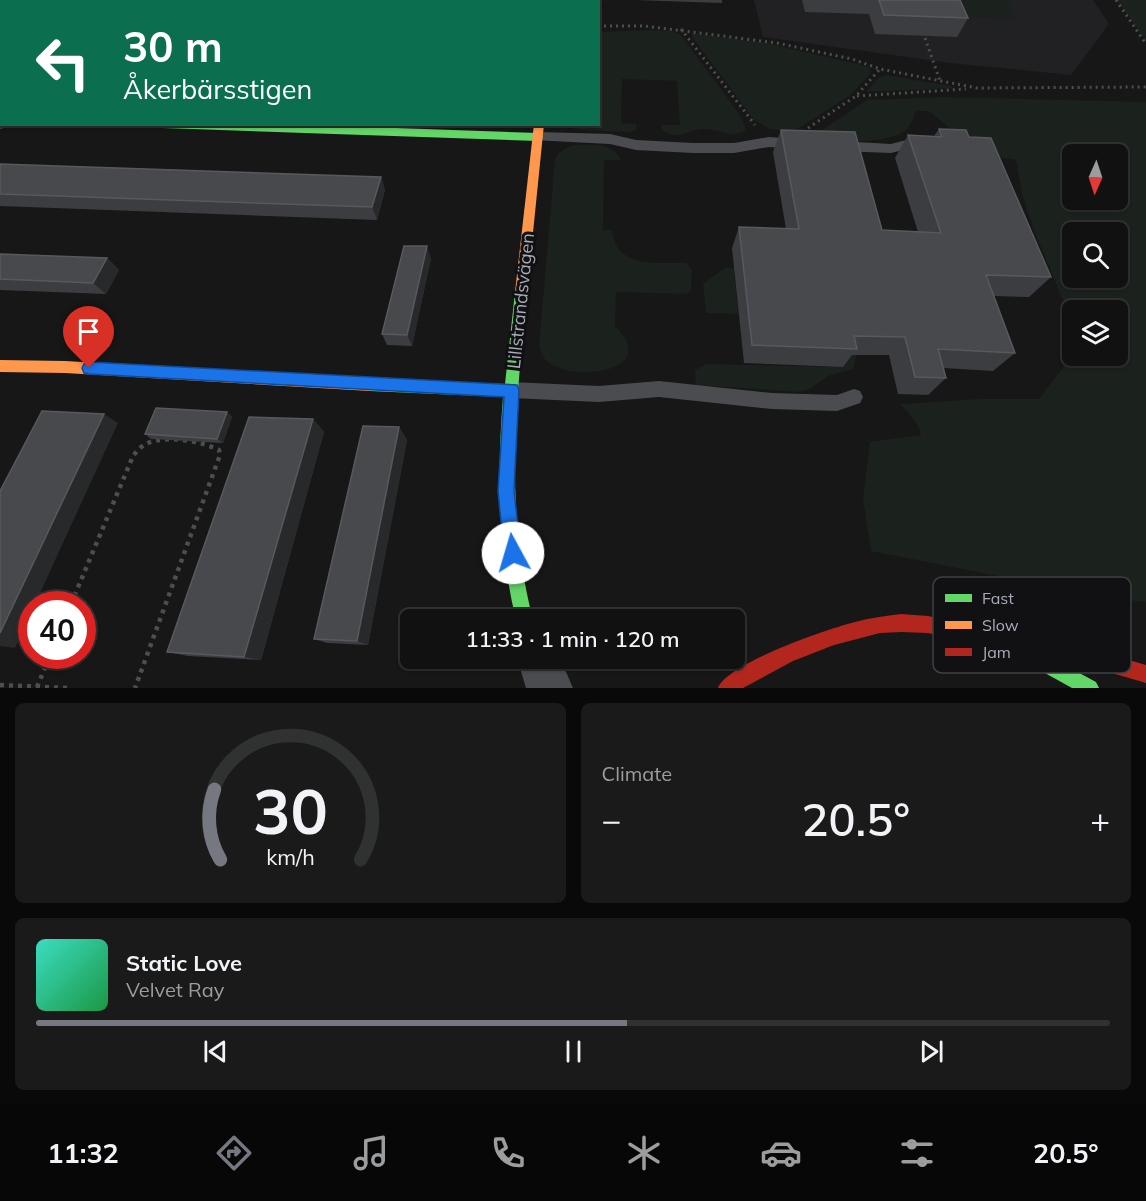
<!DOCTYPE html>
<html lang="en">
<head>
<meta charset="utf-8">
<style>
  body { margin:0; font-family:Mulish,sans-serif; background:#1a1a1a; color:#f1f3f6; height:100vh; display:flex; flex-direction:column; font-size:22px; white-space:nowrap }
  * { box-sizing:border-box; margin:0 }
  p { font-size:20px; color:#9c9d9f }
  .icon { flex:none; width:33px; height:33px; fill:none; stroke:currentColor; stroke-width:2; stroke-linecap:round; stroke-linejoin:round }
  .map { position:relative; height:688px; overflow:hidden }
  .details { display:flex; flex-direction:column; gap:15px; padding:15px; background:#090909; flex:1 }
  .details>* { flex:none }
  .hud { position:absolute; left:0px; top:0px; width:600px; height:126px; box-shadow:0 2px 4px #0004,0 0 0 2px #303131; background:#0b6e4f; color:#fff; overflow:hidden }
  .needle { width:39px; rotate:183deg }
  .buttons { position:absolute; left:1062px; top:144px; display:grid; gap:12px }
  .buttons a { display:grid; place-items:center; width:66px; height:66px; border-radius:9px; background:#111; box-shadow:0 2px 4px #0004,0 0 0 2px #303131; font-size:30px }
  .speed { position:absolute; left:18px; top:591px; display:flex; gap:12px; font-size:30px; font-weight:700; text-align:center }
  .speed>* { display:grid; place-content:center; width:78px; height:78px; border-radius:50%; background:#111; box-shadow:0 2px 4px #0004,0 0 0 2px #303131; line-height:1 }
  .speed .limit { border:9px solid #d22; background:#fff; color:#111 }
  .pin { position:absolute; display:grid; place-items:center; width:51px; height:51px; color:#fff; margin:-62px -26px; border-radius:50% 50% 50% 0; rotate:-45deg; box-shadow:0 0 6px #0007 }
  .pin .icon { rotate:45deg }
  .me { position:absolute; width:66px; margin:-33px; rotate:354deg; stroke-linejoin:round; filter:drop-shadow(0 0 4px #0008) }
  .turn { display:flex; align-items:center; gap:21px; height:126px; padding:0 24px; font-size:27px }
  .turn .icon { width:78px; height:78px; stroke-width:2.5 }
  .turn b { display:block; font-size:42px; line-height:51px }
  .big { font-size:45px; font-weight:600; line-height:1.1 }
  .details .widget { flex:1; display:flex; flex-direction:column; justify-content:center; gap:9px; min-width:0; padding:0 21px; border-radius:9px; background:#1a1a1a }
  .details .dial { align-items:center; gap:0 }
  .dial svg { height:156px; overflow:visible; fill:none; stroke:#303131; stroke-width:7; stroke-linecap:round; text-anchor:middle }
  .dial text { fill:#f1f3f6; stroke:none }
  .song { display:flex; align-items:center; gap:18px }
  .cover { width:72px; height:72px; border-radius:9px; background:linear-gradient(135deg,hsl(170 70% 55%),hsl(140 70% 35%)) }
  .played { height:6px; border-radius:3px; background:linear-gradient(90deg,#757880 55%,#303131 55%) }
  .keys { display:flex; justify-content:space-around; direction:ltr }
  .heat { display:flex; justify-content:space-between; align-items:center; font-size:33px; direction:ltr }
  .details .tiles { flex:1; display:grid; gap:15px; grid-template-columns:1fr 1fr }
  .widget:last-child { grid-column:span 2 }
  .trip { position:absolute; left:400px; top:609px; width:345px; height:60px; border-radius:9px; background:#111; box-shadow:0 2px 4px #0004,0 0 0 2px #303131; font-weight:600; line-height:60px; text-align:center }
  .tabs { display:flex; height:96px; justify-content:space-around; align-items:center; background:#070707; color:#9c9d9f }
  .tabs .icon { width:42px; height:42px }
  .tabs .selected { color:#757880 }
  .tabs b { font-size:27px; color:#f1f3f6 }
  .map>svg:first-child { display:block }
  .built { fill:#212124 }
  .green { fill:#1b211c; fill-rule:evenodd }
  .lines { fill:none; stroke-linecap:round; stroke-linejoin:round }
  .path-far1 { stroke:#4d4e52; stroke-width:3; stroke-dasharray:2 4; stroke-linecap:butt }
  .path { stroke:#4d4e52; stroke-width:4.5; stroke-dasharray:4 5; stroke-linecap:butt }
  .lane { fill:#4b4c50; fill-rule:evenodd }
  .street { fill:#4b4c50; fill-rule:evenodd }
  .fast { fill:#63d668; fill-rule:evenodd }
  .slow { fill:#ff974d; fill-rule:evenodd }
  .jam { fill:#b3261e; fill-rule:evenodd }
  .wall { fill:#3c3d40 }
  .shaded-wall { fill:#28292a }
  .building { fill:#48494d; stroke:#57595e; stroke-width:1.5 }
  .route { fill:#1a73e8; stroke:#114b97; stroke-width:1.5 }
  .labels { text-anchor:middle; stroke-width:6; stroke-linejoin:round; paint-order:stroke }
  .street-label { font-size:18px; fill:#a8adb8; stroke:#111113 }
  .key { fill:#111113; stroke:#3e4045; stroke-width:1.5 }
  .key-label { font-size:16px; fill:#a8adb8 }
</style>
</head>
<body>
<div class="map">
<svg width="1146" height="688" viewBox="0 0 1146 688">
  <rect width="100%" height="100%" fill="#171717"/>
  <path class="built" d="M754,0H1093L1109,24L1071,75L950,63L763,37Z"/>
  <g class="green">
    <path d="M962,0H1007L1016,19L969,17Z"/>
    <path d="M1117,0H1146V41Z"/>
    <path d="M650,30L671,31L680,34L740,115L746,130C730,140 721,129 704,129C689,129 677,142 662,130L661,125H680L677,81L622,79L621,123L637,124L636,130L632,132L582,130L564,126L563,125L598,124L599,32Z"/>
    <path d="M692,33L766,43L866,66L870,68V74L851,95L799,128L787,131L770,129L754,120L692,37Z"/>
    <path d="M887,75L950,86L953,88L866,92L878,78Z"/>
    <path d="M942,97L1146,102V602L1115,599L871,551L863,498L870,442L921,435C917,419 910,417 901,404L980,399H1039L1070,358L1069,314L1034,231L1022,194L1016,160L980,154L929,111H916C914,116 911,124 908,128C890,147 834,140 810,138L867,100ZM1072,154H1118V200H1072ZM1072,232H1118V278H1072ZM1072,310H1118V356H1072Z"/>
    <path d="M575,145C591,145 613,142 621,160H604L603,230H612C616,269 656,262 686,263L692,270L691,290L686,294L616,292L615,326C664,374 566,384 545,359C542,356 541,350 539,346L555,160C559,150 565,148 575,145Z"/>
    <path d="M726,267L734,269L738,314L706,313L703,284Z"/>
    <path d="M839,346L856,355L853,369L828,376L810,389L799,392L696,385L695,370L707,364L843,367Z"/>
  </g>
  <g class="lines">
    <g class="path-far1">
      <path d="M47,0L63,2"/>
      <path d="M1116,0L1146,44"/>
      <path d="M598,26H645L777,43L852,59L880,69L977,88L1146,87"/>
      <path d="M681,29L755,125"/>
      <path d="M925,38L940,81"/>
      <path d="M857,96L966,89"/>
      <path d="M808,128L856,96L880,69"/>
    </g>
    <g class="path">
      <path d="M71,604L133,456C137,451 141,446 148,443C167,435 201,441 219,450L220,455L135,688"/>
      <path d="M0,685L68,688"/>
      <path d="M37,687L50,656"/>
    </g>
    <g class="lane">
      <path d="M538,132L610,134L636,140L693,143H734L769,137L797,139L804,144L797,149L769,147L734,153H693L636,150L610,144L533,140L531,137Z"/>
      <path d="M922,136L927,138L929,141L927,144L891,153L838,151L831,146L838,141L891,144Z"/>
      <path d="M659,381L772,393L837,395L854,389L860,391L863,397L860,403L837,411L772,409L659,397L599,402L511,398L505,395L502,390L505,385L511,382L599,386Z"/>
    </g>
    <g class="street">
      <rect x="541" y="0" width="22" height="2"/>
      <path d="M0,111L2,124H12L11,126L0,129Z"/>
      <path d="M517,658H560L573,688H526Z"/>
    </g>
    <g class="fast">
      <path d="M158,124H282L538,133L543,137L538,141L163,128Z"/>
      <path d="M521,287L527,292C516,407 504,506 533,620H516C498,545 497,472 503,397L370,391L365,389L363,385L365,381L370,379L505,384L515,292Z"/>
      <path d="M1022,642L1096,682L1099,688H1072L1016,657L1013,651L1016,645Z"/>
    </g>
    <g class="slow">
      <path d="M534,124H544L527,292L521,297L515,292Z"/>
      <path d="M0,360L65,361L370,379L375,381L377,385L375,389L370,391L65,373L0,372Z"/>
    </g>
    <path class="jam" d="M901,614L928,616L1008,633L1054,638L1146,665V683L1054,656L1008,651L928,633L901,632L880,633L834,645L793,661L743,688H718C728,663 827,629 855,622C870,618 885,616 901,614Z"/>
  </g>
  <g class="wall">
    <path d="M634,0H722V3Z"/>
    <path d="M802,0H960L968,18L957,37L875,34L869,14L805,12Z"/>
    <path d="M939,129L969,137L1051,277L1029,297L994,296L1015,353L993,371L944,368L946,378L928,395L898,394L889,355H852L843,367L744,363L732,248L739,227L786,229L773,152L781,130L882,230L918,232L895,158L908,135L934,136Z"/>
    <path d="M0,164L381,177L385,190L377,220L0,206Z"/>
    <path d="M0,254L107,258L119,270L106,294L0,290Z"/>
    <path d="M431,258L412,346L387,345L382,334Z"/>
    <path d="M227,412L232,417L223,443L151,439L145,434Z"/>
    <path d="M313,419L324,432L261,660L188,656L167,652Z"/>
    <path d="M399,427L407,440L368,645L327,643L314,639Z"/>
  </g>
  <g class="shaded-wall">
    <path d="M381,177L385,190L377,220L372,207Z"/>
    <path d="M427,246L431,258L412,346L407,335Z"/>
    <path d="M107,258L119,270L106,294L93,283Z"/>
    <path d="M227,412L232,417L223,443L217,439Z"/>
    <path d="M104,414L118,423L35,604H32V612L15,648L0,646V633Z"/>
    <path d="M313,419L324,432L261,660L244,657Z"/>
    <path d="M399,427L407,440L368,645L357,641Z"/>
  </g>
  <g class="building">
    <path d="M879,0H960L968,18L884,15Z"/>
    <path d="M939,129L966,130L969,137L991,138L1051,277L986,275L1015,353L938,349L946,378L915,377L905,337L854,336L857,349L752,345L739,227L799,229L781,130L855,132L882,230L941,233L908,135L942,137Z"/>
    <path d="M0,164L381,177L372,207L0,194Z"/>
    <path d="M404,246H427L407,335L382,334Z"/>
    <path d="M0,254L107,258L93,283L0,279Z"/>
    <path d="M156,408L227,412L217,439L145,434Z"/>
    <path d="M42,411L104,414L0,633V491Z"/>
    <path d="M249,417L313,419L244,657L167,652Z"/>
    <path d="M363,426L399,427L357,641L314,639Z"/>
  </g>
  <path class="route" d="M89,362L517,385L519,390L514,491L521,553L518,559L513,561L507,559L504,553L498,491L504,397L89,374L84,373L82,368L84,364Z"/>
  <g class="labels">
    <g class="street-label">
      <text transform="translate(521 301) rotate(-84)" y="6">Lillstrandsvägen</text>
    </g>
  </g>
  <rect x="933" y="577" width="198" height="96" rx="9" class="key"/>
  <rect x="945" y="594" width="27" height="8" fill="#63d668"/>
  <rect x="945" y="621" width="27" height="8" fill="#ff974d"/>
  <rect x="945" y="648" width="27" height="8" fill="#b3261e"/>
  <g class="key-label">
    <text x="982" y="604">Fast</text>
    <text x="982" y="631">Slow</text>
    <text x="982" y="658">Jam</text>
  </g>
</svg>
<div class="buttons">
<a><svg class="needle" viewBox="-14 -14 28 28"><path d="M0-13l5 13h-10z" fill="#e53935"/><path d="M0 13l5-13h-10z" fill="#9c9d9f"/></svg></a>
<a><svg class="icon" aria-label="search" viewBox="0 0 24 24"><circle cx="10" cy="10" r="6"/><path d="M15 15l6 6"/></svg></a>
<a><svg class="icon" aria-label="layers" viewBox="0 0 24 24"><path d="M12 4l9 5-9 5-9-5zM3 14l9 5 9-5"/></svg></a>
</div>
<div class="speed"><div class="limit">40</div></div>
<div class="pin" style="left:89px;top:368px;background:#d93025"><svg class="icon" aria-label="arrive" viewBox="0 0 24 24"><path d="M6 21V4h12l-3 4 3 4H6"/></svg></div>
<svg class="me" style="left:513px;top:553px" viewBox="-20 -20 40 40"><circle r="19" fill="#fff"/><path d="M0-13L10 11 0 6-10 11z" fill="#1a73e8"/></svg>
<div class="trip">11:33 · 1 min · 120 m</div>
<div class="hud">
<div class="turn"><svg class="icon" aria-label="left" viewBox="0 0 24 24"><path d="M17 20v-9H6M10 6l-5 5 5 5"/></svg><div><b>30 m</b>Åkerbärsstigen</div></div>
</div>
</div>
<section class="details">
<div class="tiles">
<div class="widget dial"><svg viewBox="0 0 100 80">
<path d="M14 69A42 42 0 1 1 86 69"/>
<path d="M14 69A42 42 0 0 1 11 33" stroke="#757880"/>
<text x="50" y="56" font-size="32" font-weight="700">30</text>
<text x="50" y="72" font-size="11">km/h</text>
</svg></div>
<div class="widget"><p>Climate</p>
<div class="heat"><a>−</a><b class="big">20.5°</b><a>+</a></div>
</div>
<div class="widget">
<div class="song"><i class="cover"></i><div><b>Static Love</b><p>Velvet Ray</p></div></div>
<div class="played"></div>
<div class="keys"><svg class="icon" aria-label="previous" viewBox="0 0 24 24"><path d="M18 5L8 12l10 7zM5 5v14"/></svg><svg class="icon" aria-label="pause" viewBox="0 0 24 24"><path d="M8 5v14M16 5v14"/></svg><svg class="icon" aria-label="next" viewBox="0 0 24 24"><path d="M6 5l10 7-10 7zM19 5v14"/></svg></div>
</div>
</div>
</section>
<nav class="tabs">
<b>11:32</b>
<svg class="icon selected" aria-label="directions" viewBox="0 0 24 24"><path d="M12 3l9 9-9 9-9-9zM9 14v-3h6M13 9l2 2-2 2"/></svg>
<svg class="icon" aria-label="music" viewBox="0 0 24 24"><path d="M9 18V5l10-2v13"/><circle cx="6" cy="18" r="3"/><circle cx="16" cy="16" r="3"/></svg>
<svg class="icon" aria-label="phone" viewBox="0 0 24 24"><path d="M5 4h4l2 5-3 2q2 4 5 5l2-3 5 2v4C11 20 4 13 5 4z"/></svg>
<svg class="icon" aria-label="climate" viewBox="0 0 24 24"><path d="M12 3v18M4 7l16 10M4 17L20 7"/></svg>
<svg class="icon" aria-label="car" viewBox="0 0 24 24"><path d="M5 17H2v-5l4-1 3-4h7l3 4 3 1v5h-3M9 17h6M6 11h13"/><circle cx="7" cy="17" r="2"/><circle cx="17" cy="17" r="2"/></svg>
<svg class="icon" aria-label="filters" viewBox="0 0 24 24"><path d="M4 7h16M4 17h16"/><circle cx="9" cy="7" r="2"/><circle cx="15" cy="17" r="2"/></svg>
<b>20.5°</b>
</nav>
</body>
</html>
